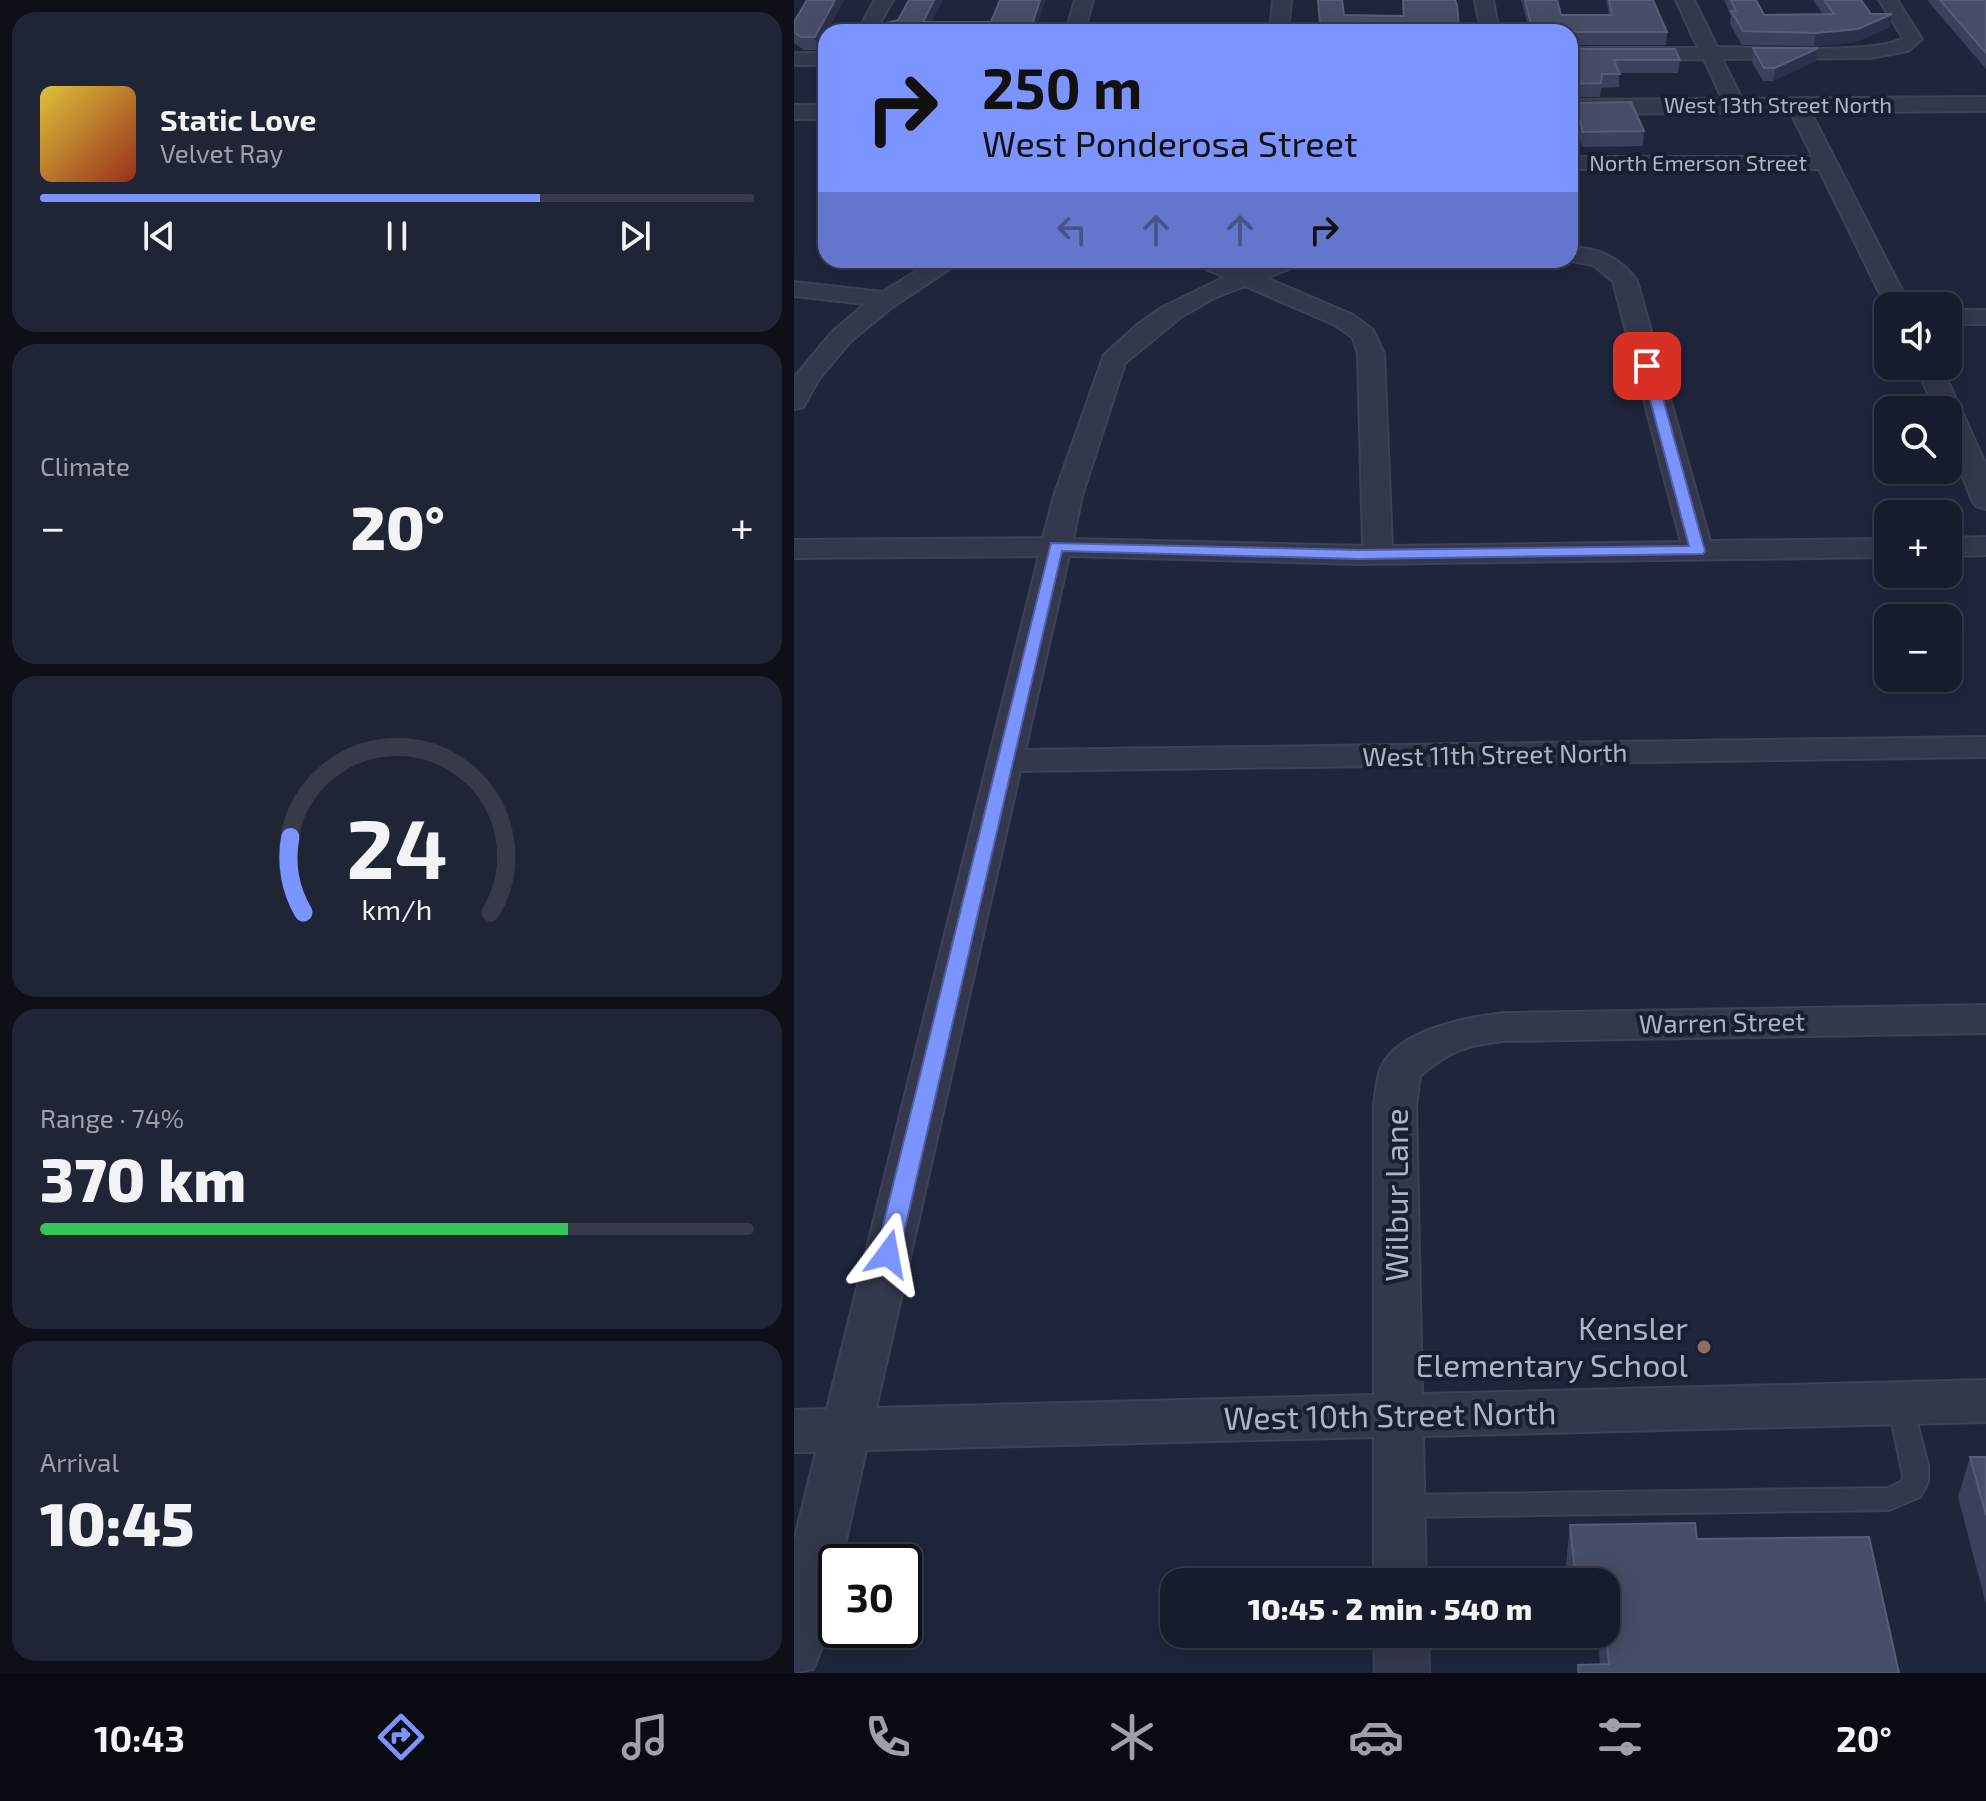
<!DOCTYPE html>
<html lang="en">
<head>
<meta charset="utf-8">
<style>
  body { margin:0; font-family:"Exo 2",sans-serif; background:#202535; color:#f1f3f6; height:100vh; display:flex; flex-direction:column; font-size:30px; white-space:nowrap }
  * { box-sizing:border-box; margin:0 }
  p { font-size:26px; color:#9ea1aa }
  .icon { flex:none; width:44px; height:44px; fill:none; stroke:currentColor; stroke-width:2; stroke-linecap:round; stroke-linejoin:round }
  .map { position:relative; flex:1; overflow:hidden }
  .drawer { display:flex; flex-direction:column; gap:12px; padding:12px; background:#0d0f19; width:794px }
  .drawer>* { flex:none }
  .guide { position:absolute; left:24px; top:24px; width:760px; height:244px; border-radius:24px; box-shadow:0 4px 20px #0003,0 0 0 2px #363a49; background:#7c94ff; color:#111; overflow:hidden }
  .tools { position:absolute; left:1080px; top:292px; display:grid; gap:16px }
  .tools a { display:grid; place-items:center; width:88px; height:88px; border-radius:16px; background:#171c2d; box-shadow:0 4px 20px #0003,0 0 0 2px #363a49; font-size:40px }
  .speed { position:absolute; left:24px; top:1544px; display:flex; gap:16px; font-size:40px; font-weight:700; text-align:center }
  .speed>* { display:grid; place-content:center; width:104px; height:104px; border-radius:50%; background:#171c2d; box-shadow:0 4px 20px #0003,0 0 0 2px #363a49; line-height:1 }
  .speed .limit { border:4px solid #111; border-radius:12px; background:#fff; color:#111 }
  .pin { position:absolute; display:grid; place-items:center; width:68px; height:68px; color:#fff; margin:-34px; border-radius:16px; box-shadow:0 4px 12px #0006 }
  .me { position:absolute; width:88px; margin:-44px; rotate:13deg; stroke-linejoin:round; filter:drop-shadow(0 0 6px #0008) }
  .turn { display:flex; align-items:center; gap:28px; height:168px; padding:0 32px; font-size:36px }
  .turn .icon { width:104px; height:104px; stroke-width:2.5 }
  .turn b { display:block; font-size:56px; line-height:68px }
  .lanes { display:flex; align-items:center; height:76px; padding:0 32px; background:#0003; justify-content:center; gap:40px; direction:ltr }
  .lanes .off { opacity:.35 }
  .big { font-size:60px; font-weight:800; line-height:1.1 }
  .drawer .tile { flex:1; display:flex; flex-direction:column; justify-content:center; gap:12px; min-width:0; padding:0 28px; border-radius:24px; background:#202535 }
  .drawer .dial { align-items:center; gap:0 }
  .dial svg { height:208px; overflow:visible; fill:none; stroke:#363a49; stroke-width:7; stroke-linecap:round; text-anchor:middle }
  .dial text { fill:#f1f3f6; stroke:none }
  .song { display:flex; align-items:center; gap:24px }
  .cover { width:96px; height:96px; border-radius:12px; background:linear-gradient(135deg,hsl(50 70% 55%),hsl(10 70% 35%)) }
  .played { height:8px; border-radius:4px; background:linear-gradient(90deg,#7c94ff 70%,#363a49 70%) }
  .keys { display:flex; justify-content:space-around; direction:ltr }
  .heat { display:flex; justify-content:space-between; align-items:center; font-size:44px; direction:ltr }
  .charge { height:12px; border-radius:6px; background:linear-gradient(90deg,#34c759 74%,#363a49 0) }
  .trip { position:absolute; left:366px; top:1568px; width:460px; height:80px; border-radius:24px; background:#171c2d; box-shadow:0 4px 20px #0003,0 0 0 2px #363a49; font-weight:800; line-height:80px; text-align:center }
  .menu { display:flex; height:128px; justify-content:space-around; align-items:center; background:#090b12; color:#9ea1aa }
  .menu .icon { width:56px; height:56px }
  .menu .current { color:#7c94ff }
  .menu b { font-size:36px; color:#f1f3f6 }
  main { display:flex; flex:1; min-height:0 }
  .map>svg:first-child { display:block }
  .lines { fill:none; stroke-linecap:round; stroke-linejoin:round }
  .service-casing { stroke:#3d4255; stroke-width:4 }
  .minor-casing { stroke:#3d4255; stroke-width:4 }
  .tertiary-casing { stroke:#3d4255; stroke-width:4 }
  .service { fill:#33384c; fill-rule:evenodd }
  .minor { fill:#33384c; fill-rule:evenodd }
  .tertiary { fill:#33384c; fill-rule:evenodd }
  .wall { fill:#3a415a }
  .shaded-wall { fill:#2a3149 }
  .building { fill:#464d66; stroke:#565d75; stroke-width:2 }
  .route { fill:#7c94ff; stroke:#5160a6; stroke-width:2 }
  .education-dot { fill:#8d6e63; stroke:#191e30; stroke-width:3 }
  .labels { text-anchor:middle; stroke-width:8; stroke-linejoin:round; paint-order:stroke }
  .far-street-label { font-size:22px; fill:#aeb3c8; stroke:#191e30 }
  .street-label { font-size:26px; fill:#aeb3c8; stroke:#191e30 }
  .near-street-label { font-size:32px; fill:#aeb3c8; stroke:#191e30 }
  .near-poi-label { font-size:32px; fill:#aeb3c8; stroke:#191e30; text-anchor:end }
</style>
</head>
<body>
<main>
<section class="drawer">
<div class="tile">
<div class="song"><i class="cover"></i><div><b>Static Love</b><p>Velvet Ray</p></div></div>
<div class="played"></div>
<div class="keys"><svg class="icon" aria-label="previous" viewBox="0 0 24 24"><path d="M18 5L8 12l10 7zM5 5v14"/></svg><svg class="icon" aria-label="pause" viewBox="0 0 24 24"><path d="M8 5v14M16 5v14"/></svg><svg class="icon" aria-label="next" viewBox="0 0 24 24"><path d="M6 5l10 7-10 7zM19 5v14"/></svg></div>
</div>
<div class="tile"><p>Climate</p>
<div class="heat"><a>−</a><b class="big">20°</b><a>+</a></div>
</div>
<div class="tile dial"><svg viewBox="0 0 100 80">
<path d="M14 69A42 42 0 1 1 86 69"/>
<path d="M14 69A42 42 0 0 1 9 40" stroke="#7c94ff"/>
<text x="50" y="56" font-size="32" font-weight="700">24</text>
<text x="50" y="72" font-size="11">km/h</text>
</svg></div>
<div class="tile"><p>Range · 74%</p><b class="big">370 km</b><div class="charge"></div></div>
<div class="tile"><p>Arrival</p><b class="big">10:45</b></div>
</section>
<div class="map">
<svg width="1192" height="1673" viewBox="0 0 1192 1673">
  <rect width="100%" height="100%" fill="#1f263c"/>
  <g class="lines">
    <defs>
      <path id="service" d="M1106,1394L1115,1397L1118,1404L1134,1465V1482L1126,1497L1095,1510L608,1517L599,1514L595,1506L599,1498L608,1495L1095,1488L1108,1481L1109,1475L1094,1404L1097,1397Z"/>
      <g id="minor">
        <path d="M81,0H99L81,32H63Z"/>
        <path d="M281,0H299L290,32H272Z"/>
        <path d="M479,0H497L494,32H476Z"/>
        <path d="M681,0H699L705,32H687Z"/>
        <path d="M882,0H900L923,47C958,47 1085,55 1109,38L1085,0H1103L1128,39L1114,51L1076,58L928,59L951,105L941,111L931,105L910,59L776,60V48H904Z"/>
        <rect x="0" y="53" width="32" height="12"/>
        <path d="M1003,99L1013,105L1116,306H1094V309L1092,306L1025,169H776V157H1019L993,105Z"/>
        <path d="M776,247C805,248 826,257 843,281L916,541L1094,539V557L565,564L275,556L231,750L1192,737V757L226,771L82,1408L580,1395V1105C582,1093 582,1079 587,1068C603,1030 674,1017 710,1013L1192,1005V1033L710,1041C672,1045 655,1051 626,1076L622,1105L628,1394L1192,1380V1422L629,1436L632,1582H580V1437L72,1450L47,1562H42C42,1598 34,1636 19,1669L0,1673V1542L22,1452H0V1410L33,1409L245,556L0,558V540L249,538L260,496L310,355L343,325L369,307L431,277L402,265L398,260H430L452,269L476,260H509L505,265L472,278L559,315L579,330L590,354L598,546L887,542L819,281L799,265L772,260H776ZM451,286L541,325L559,338L564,354L569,546L279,539L288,496L331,363L387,317L420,298Z"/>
        <path d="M140,260H169L97,308L56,342L25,379L9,407L0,409V378L38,332L71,304L0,296V282L89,292Z"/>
        <rect x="1154" y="310" width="38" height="14"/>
        <path d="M1121,366H1147L1192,465V509L1182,506L1178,500L1154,438V410H1142Z"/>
        <path d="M1192,537V555L1154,556V538Z"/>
        <path d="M580,1634H634L635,1673H581Z"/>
      </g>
      <g id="tertiary">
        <path d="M1192,97V111L776,114V100Z"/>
        <rect x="0" y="105" width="32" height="14"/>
      </g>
    </defs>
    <use href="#service" class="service-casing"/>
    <use href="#minor" class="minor-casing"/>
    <use href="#tertiary" class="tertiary-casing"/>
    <use href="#service" class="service"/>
    <use href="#minor" class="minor"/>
    <use href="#tertiary" class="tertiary"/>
  </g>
  <g class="wall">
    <path d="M13,0H50L23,50H10L0,43V22Z"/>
    <path d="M608,0L663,5L665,32H518V23H525L550,15L609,16Z"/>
    <path d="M727,0H763L767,15H815L812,0H859L873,32L872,45H776V32H736Z"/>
    <path d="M930,0H962L970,15L1029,14L1019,0H1067L1077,14L1096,27L1062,42L1020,46L948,45L936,24L937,16Z"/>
    <path d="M1133,0H1192V69Z"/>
    <path d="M959,48L1022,61L979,81H969L958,62Z"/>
    <path d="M776,49L886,60L884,73H825V87L807,88L806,97H776Z"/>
    <path d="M781,103L850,131L849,146L788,147L780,117Z"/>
    <path d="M1176,1457H1192V1604L1164,1497Z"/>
    <path d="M776,1525L903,1539L1105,1673H783L784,1665L806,1664L804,1641H779V1634H812V1582H774L772,1564Z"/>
  </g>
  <g class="shaded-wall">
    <path d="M41,0H50L23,50L21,37Z"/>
    <path d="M140,0H149L132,32L129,22Z"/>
    <path d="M246,0H252L241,32H212Z"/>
    <path d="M1098,14L1096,27L1062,42L1020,46L1022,33Z"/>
    <path d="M1024,48L1022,61L979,81L981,68Z"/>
  </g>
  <g class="building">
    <path d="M13,0H41L21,37H7L0,32V22Z"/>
    <path d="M115,0H140L129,22H197L206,0H246L238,25L212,32H57L104,20Z"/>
    <path d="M524,0H548L550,15L610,16L609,0H661L663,5L665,28H649V32H519L518,23H526Z"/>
    <path d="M731,0H763L767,15H818L815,0H859L873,32H739Z"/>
    <path d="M937,0H962L970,15L1040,14L1030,0H1067L1077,14H1098L1064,29L1022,33L949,31L937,11H942Z"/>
    <path d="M1146,0H1192V53Z"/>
    <path d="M959,48H1024L981,68H970Z"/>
    <path d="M776,49H881L886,60H820L826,74H808L807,83L776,84Z"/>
    <path d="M837,102L850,131L789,132L781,103Z"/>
    <path d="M1176,1457H1192V1515Z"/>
    <path d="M901,1523L903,1539L1075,1537L1105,1673H785L784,1665L815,1664L812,1634V1582H782L776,1525Z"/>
  </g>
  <path class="route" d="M853,363L860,366L911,551L909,554L565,559L268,551L105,1254L102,1261L94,1263L85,1261L82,1254L257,543L565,550L895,546L847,366Z"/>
  <circle class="education-dot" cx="910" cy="1347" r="8"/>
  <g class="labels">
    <g class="far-street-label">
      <text x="984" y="113">West 13th Street North</text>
      <text x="904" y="171">North Emerson Street</text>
    </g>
    <g class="street-label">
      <text transform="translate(701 755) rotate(-1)" y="9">West 11th Street North</text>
      <text transform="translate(928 1023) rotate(-1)" y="9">Warren Street</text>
    </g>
    <g class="near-street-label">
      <text transform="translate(603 1195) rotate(-90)" y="11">Wilbur Lane</text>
      <text transform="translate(596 1416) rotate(-1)" y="11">West 10th Street North</text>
    </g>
    <g class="near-poi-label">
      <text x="894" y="1340">Kensler<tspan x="894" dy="37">Elementary School</tspan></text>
    </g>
  </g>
</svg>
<div class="tools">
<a><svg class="icon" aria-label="sound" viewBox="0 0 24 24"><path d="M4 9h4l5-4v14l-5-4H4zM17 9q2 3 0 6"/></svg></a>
<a><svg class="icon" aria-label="search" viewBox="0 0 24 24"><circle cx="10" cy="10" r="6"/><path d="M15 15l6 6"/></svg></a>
<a>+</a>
<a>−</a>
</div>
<div class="speed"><div class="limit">30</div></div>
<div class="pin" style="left:853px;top:366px;background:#d93025"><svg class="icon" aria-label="arrive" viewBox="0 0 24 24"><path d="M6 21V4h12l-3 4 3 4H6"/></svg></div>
<svg class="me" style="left:94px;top:1254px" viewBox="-20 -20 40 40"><path d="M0-17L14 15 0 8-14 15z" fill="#7c94ff" stroke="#fff" stroke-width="4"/></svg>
<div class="trip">10:45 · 2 min · 540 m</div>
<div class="guide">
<div class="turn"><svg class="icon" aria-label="right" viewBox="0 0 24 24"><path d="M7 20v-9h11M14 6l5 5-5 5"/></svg><div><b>250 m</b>West Ponderosa Street</div></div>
<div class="lanes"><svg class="icon off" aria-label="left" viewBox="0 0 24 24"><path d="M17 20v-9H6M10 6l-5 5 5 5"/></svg><svg class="icon off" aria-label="ahead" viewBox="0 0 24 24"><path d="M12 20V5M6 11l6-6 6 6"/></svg><svg class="icon off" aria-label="ahead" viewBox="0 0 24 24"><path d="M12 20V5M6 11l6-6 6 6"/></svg><svg class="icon" aria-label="right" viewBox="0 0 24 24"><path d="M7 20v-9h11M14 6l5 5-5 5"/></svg></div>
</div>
</div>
</main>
<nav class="menu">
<b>10:43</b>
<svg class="icon current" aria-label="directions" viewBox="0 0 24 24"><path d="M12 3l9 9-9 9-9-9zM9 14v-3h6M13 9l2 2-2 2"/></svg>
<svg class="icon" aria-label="music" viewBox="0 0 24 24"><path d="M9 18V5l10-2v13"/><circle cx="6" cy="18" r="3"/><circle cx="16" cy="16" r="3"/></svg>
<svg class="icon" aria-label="phone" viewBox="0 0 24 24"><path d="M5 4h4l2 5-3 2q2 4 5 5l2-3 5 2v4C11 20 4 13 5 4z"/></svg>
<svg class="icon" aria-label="climate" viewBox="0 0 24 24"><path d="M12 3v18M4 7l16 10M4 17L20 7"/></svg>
<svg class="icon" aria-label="car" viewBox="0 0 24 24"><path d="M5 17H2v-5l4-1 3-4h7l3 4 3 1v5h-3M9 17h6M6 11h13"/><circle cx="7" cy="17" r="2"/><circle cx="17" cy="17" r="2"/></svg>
<svg class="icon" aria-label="filters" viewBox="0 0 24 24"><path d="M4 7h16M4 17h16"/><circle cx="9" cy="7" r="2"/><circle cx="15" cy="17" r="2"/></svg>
<b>20°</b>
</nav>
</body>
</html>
